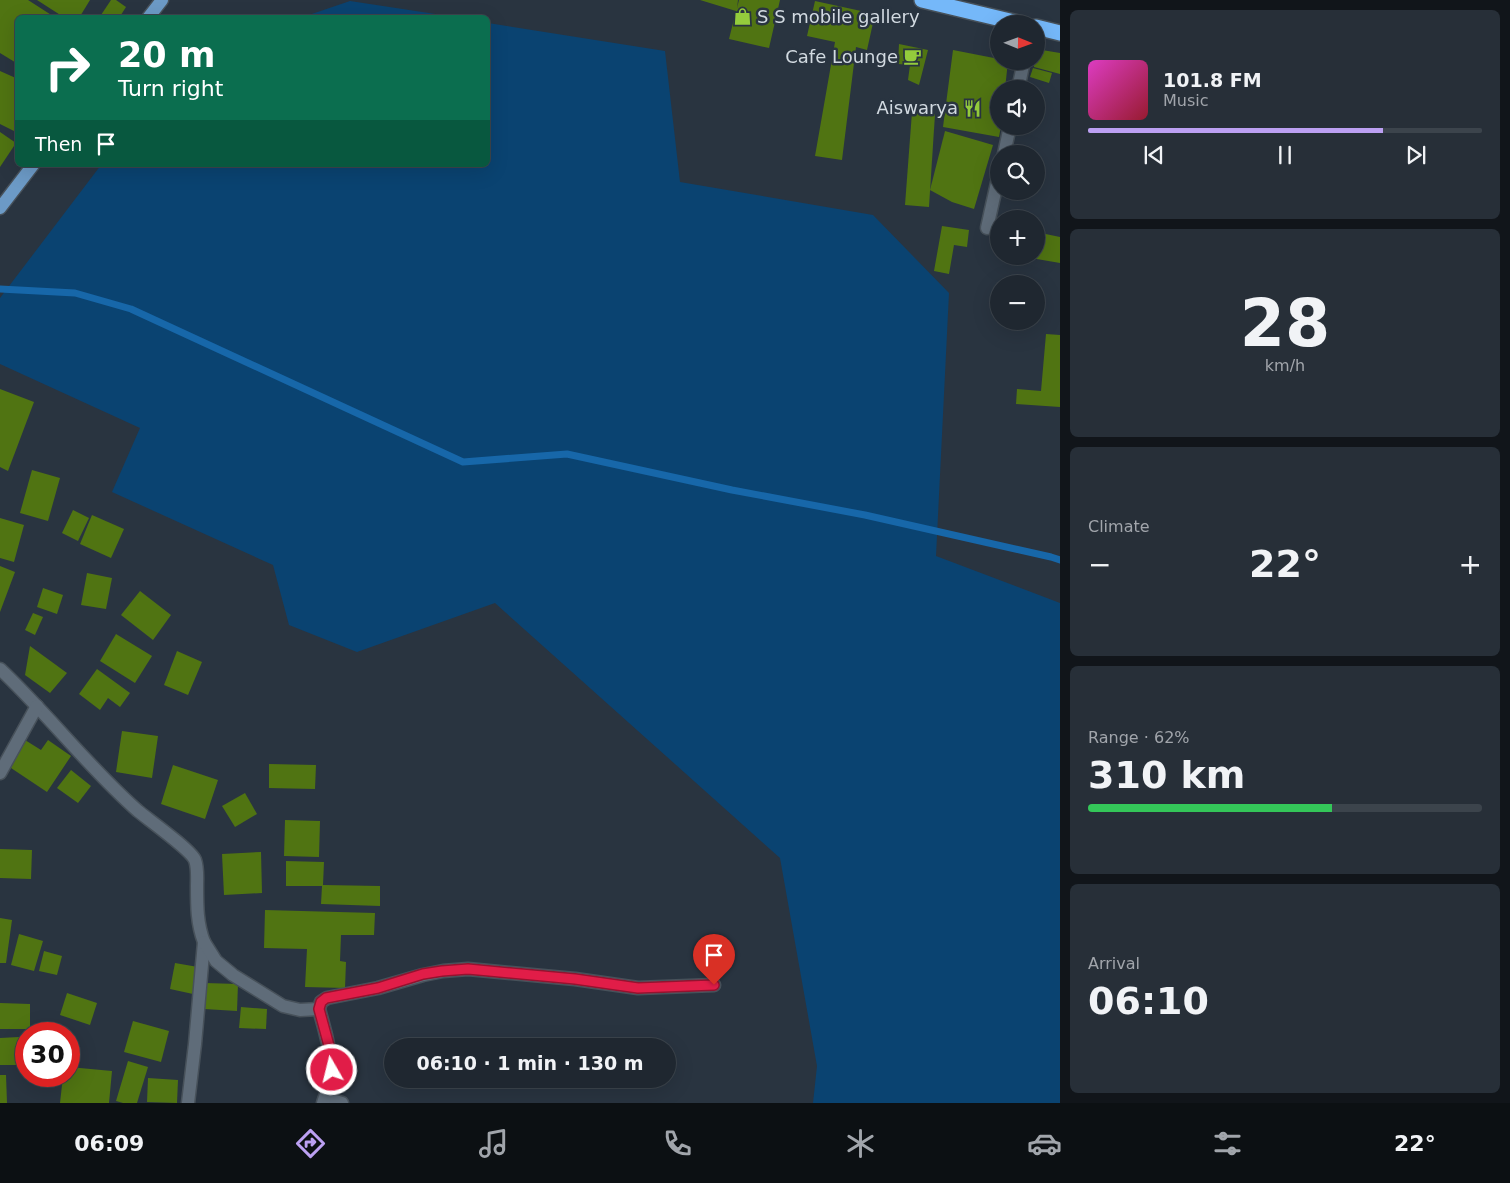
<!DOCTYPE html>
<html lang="en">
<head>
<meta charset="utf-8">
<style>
  body { margin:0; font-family:"DejaVu Sans",sans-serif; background:#272f38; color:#f1f3f6; height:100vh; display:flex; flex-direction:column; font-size:19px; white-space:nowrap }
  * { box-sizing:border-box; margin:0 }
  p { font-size:16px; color:#a1a5ab }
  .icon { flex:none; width:28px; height:28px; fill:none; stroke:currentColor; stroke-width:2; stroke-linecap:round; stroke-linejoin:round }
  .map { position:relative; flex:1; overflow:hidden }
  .side { display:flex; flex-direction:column; gap:10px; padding:10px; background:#11151a; width:450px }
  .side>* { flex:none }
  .top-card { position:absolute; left:15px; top:15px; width:475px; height:152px; border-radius:8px; box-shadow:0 5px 20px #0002,0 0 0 1px #3c444c; background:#0b6e4f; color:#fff; overflow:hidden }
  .needle { width:32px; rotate:91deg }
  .controls { position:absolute; left:990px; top:15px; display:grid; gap:10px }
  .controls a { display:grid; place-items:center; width:55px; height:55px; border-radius:50%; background:#1f2730; box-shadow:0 5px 20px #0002,0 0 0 1px #3c444c; font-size:25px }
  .speed { position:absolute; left:15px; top:1022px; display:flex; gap:10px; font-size:25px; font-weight:700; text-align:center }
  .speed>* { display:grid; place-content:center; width:65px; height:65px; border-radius:50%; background:#1f2730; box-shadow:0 5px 20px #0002,0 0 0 1px #3c444c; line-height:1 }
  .speed .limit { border:8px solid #d22; background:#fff; color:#111 }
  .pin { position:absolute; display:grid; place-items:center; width:42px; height:42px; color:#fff; margin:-51px -21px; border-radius:50% 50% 50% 0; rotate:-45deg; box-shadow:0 0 5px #0007 }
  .pin .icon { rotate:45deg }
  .me { position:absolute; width:55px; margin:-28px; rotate:352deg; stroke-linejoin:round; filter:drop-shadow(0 0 4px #0008) }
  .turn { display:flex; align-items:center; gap:18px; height:105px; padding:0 20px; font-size:22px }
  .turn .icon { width:65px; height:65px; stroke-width:2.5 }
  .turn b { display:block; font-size:35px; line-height:42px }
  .then { display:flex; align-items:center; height:48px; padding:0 20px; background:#0003; gap:10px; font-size:19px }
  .big { font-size:38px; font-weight:700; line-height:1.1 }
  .side .widget { flex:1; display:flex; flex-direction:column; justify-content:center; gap:8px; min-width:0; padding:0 18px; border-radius:8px; background:#272f38 }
  .side .dial { align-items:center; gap:0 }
  .dial b { font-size:65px; line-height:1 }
  .song { display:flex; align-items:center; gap:15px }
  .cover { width:60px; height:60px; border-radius:8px; background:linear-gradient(135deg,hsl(310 70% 55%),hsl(350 70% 35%)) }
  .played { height:5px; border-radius:2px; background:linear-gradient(90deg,#bca0f2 75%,#3c444c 75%) }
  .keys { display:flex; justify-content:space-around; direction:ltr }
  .heat { display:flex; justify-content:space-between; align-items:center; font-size:28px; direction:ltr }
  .charge { height:8px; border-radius:4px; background:linear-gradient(90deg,#34c759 62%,#3c444c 0) }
  .trip { position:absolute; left:384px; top:1038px; width:292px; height:50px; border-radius:25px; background:#1f2730; box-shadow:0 5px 20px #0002,0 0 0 1px #3c444c; font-weight:700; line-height:50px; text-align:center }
  .tab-bar { display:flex; height:80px; justify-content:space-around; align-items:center; background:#0c1013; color:#a1a5ab }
  .tab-bar .icon { width:35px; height:35px }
  .tab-bar .selected { color:#bca0f2 }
  .tab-bar b { font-size:22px; color:#f1f3f6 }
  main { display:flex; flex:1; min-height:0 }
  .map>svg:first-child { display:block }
  .green { fill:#0a4371 }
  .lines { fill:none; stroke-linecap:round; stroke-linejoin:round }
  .stream { stroke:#1767a9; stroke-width:7 }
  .building { fill:#507412 }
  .minor-casing { stroke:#47515a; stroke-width:15 }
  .major-casing { stroke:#47515a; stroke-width:15 }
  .highway-casing { stroke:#47515a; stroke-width:18 }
  .minor { stroke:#5f6c79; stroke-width:12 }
  .major { stroke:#6c9ac6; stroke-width:12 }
  .highway { stroke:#75b8f9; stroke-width:15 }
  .route-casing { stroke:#92132f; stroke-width:12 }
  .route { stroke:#e11d48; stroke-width:9 }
  .labels { text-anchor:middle; stroke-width:5; stroke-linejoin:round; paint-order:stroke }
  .poi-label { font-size:18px; fill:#d2dae1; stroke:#293440; text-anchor:end }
</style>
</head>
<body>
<main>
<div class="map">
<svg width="1060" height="1103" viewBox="0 0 1060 1103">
  <rect width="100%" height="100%" fill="#293440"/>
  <g class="green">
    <path d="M350,1L455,17H303Z"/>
    <path d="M488,23L665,51L680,182L873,215L949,293L936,556L1060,603V1103H813L817,1066L780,858L495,603L357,652L289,625L273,565L112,492L140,428L0,364V298L101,165H488Z"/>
  </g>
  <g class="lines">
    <path class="stream" d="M0,289L75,293L131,309L463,462L567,454L732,490L865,515L1051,557L1060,560"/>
  </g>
  <g class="building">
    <path d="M0,0H28L56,18H18V64L0,53Z"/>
    <path d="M37,0H90L79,18H65Z"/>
    <path d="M111,0H116L126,7L119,18H99Z"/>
    <path d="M700,0H738L737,8L739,0H780L769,48L729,39L736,11Z"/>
    <path d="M815,1L875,14L867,50L856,47L842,160L815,156L835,42L807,36Z"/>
    <path d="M899,44L928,50L919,85L908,80L910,65L898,64Z"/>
    <path d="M1036,49L1060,53V74L1034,67V61H1036Z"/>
    <path d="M953,50L999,59V61H1008L1005,89H999V126H1001L999,137L943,127Z"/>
    <path d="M1033,68L1052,73L1049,83L1030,77Z"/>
    <path d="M0,71L18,79V133L0,124Z"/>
    <path d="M912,112L935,114L929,207L905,205Z"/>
    <path d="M945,131L993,145L974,209L952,202L930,190Z"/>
    <path d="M0,132L16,143L0,167Z"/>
    <path d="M942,226L969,230L967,247L954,245L949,274L934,271Z"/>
    <path d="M1036,232L1060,237V263L1025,257L1036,256Z"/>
    <path d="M1046,334L1060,335V407L1016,404L1017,389L1041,391Z"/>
    <path d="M0,389L34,402L8,471L0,467Z"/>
    <path d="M32,470L60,478L48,521L20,513Z"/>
    <path d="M73,510L89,518L78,541L62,533Z"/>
    <path d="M92,515L124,529L111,558L80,544Z"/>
    <path d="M0,518L24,525L14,562L0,558Z"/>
    <path d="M0,566L15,572L0,612Z"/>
    <path d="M87,573L112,578L106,609L81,605Z"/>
    <path d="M43,588L63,595L57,614L37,607Z"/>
    <path d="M140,591L171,615L153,640L121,615Z"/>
    <path d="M33,613L43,617L35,635L25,630Z"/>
    <path d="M116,634L152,656L135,683L100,661Z"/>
    <path d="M30,646L67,673L50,693L25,675Z"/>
    <path d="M177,651L202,662L188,695L164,685Z"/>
    <path d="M97,669L130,693L120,707L108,698L100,710L79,694Z"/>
    <path d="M122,731L158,736L152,778L116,772Z"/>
    <path d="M25,740L41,750L48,740L71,756L47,792L8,766Z"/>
    <path d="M269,764L316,765L315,789L269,788Z"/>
    <path d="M173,765L218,780L205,819L161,804Z"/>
    <path d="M71,770L91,786L78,803L57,788Z"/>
    <path d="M245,793L257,814L235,827L222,806Z"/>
    <path d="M285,820L320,821L319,857L284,856Z"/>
    <path d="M0,849L32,850L31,879L0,878Z"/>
    <path d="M261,852L262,893L224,895L222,854Z"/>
    <path d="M286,861L324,862L323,885L380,886V906L321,904L322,886H286Z"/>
    <path d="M265,910L375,913L374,935H341L340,961L346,962L345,988L305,987L307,949L264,948Z"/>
    <path d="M0,918L12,920L6,963H0Z"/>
    <path d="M19,934L43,941L34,971L11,965Z"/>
    <path d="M44,951L62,956L57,975L39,971Z"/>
    <path d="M175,963L198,967L193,994L170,989Z"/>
    <path d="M205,983L238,984L237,1011L204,1009Z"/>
    <path d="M67,993L97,1003L90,1025L60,1015Z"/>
    <path d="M0,1003L30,1004V1029H0Z"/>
    <path d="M241,1007L267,1009L266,1029L239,1028Z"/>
    <path d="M133,1021L169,1031L161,1062L124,1052Z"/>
    <path d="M19,1037V1065H0V1038Z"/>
    <path d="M128,1061L148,1067L137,1103H123L116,1101Z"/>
    <path d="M69,1067L112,1071L109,1103H60L63,1076H69Z"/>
    <path d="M0,1075H6L7,1103H0Z"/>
    <path d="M148,1078L178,1080L177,1103L147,1102Z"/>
  </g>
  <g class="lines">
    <defs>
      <g id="minor">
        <path d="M1018,89L1024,61"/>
        <path d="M1004,154L1010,126"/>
        <path d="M987,228L999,174"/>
        <path d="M0,669C48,714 88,767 138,811C149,820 191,850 195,860C198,868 197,878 197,886C197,906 197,924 204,942L195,1044L188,1103"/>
        <path d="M0,773L37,706"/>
        <path d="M204,942L216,961L233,975L283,1006L300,1010L319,1009"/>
        <path d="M325,1098L342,1103"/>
        <path d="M323,1103C337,1065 329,1046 319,1009L321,1002L327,998L378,988L423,975L443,971L468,969L575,979L638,988L714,985"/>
      </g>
      <g id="major">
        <path d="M148,18L162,0"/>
        <path d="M0,208L33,165"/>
      </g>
      <g id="highway">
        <path d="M922,0L1022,24"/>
        <path d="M1036,27L1060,33"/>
      </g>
    </defs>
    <use href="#minor" class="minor-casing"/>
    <use href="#major" class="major-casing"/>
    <use href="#highway" class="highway-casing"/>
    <use href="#minor" class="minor"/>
    <use href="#major" class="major"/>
    <use href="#highway" class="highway"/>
  </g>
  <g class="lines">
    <defs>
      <path id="route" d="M332,1070L331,1053L319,1009L321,1002L326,998L378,988L423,974L442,971L468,969L575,979L638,988L714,985"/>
    </defs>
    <use href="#route" class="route-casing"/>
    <use href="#route" class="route"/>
  </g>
  <defs>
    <symbol id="shop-bare" viewBox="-9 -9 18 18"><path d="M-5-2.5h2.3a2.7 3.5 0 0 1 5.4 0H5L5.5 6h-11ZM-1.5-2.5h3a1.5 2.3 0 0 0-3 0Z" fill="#94cc3c" stroke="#293440" stroke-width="2.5" paint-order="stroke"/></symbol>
    <symbol id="cafe-bare" viewBox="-9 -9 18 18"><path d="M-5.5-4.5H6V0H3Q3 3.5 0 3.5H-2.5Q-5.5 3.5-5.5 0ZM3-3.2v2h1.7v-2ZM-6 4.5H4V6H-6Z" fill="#94cc3c" stroke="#293440" stroke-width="2.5" paint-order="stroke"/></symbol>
    <symbol id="restaurant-bare" viewBox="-9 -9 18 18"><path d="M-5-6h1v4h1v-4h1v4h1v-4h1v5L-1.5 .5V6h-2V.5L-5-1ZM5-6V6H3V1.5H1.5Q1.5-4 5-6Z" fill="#94cc3c" stroke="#293440" stroke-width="2.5" paint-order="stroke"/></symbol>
  </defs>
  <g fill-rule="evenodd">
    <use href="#shop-bare" x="730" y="4" width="25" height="25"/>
    <use href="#cafe-bare" x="900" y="44" width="25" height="25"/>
    <use href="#restaurant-bare" x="960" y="96" width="25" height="25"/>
  </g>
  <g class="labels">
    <g class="poi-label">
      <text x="757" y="23" text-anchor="start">S S mobile gallery</text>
      <text x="898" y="63">Cafe Lounge</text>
      <text x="958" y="114">Aiswarya</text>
    </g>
  </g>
</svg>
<div class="controls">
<a><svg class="needle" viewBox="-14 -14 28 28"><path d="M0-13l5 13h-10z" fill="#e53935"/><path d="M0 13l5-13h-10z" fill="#a1a5ab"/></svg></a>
<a><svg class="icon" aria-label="sound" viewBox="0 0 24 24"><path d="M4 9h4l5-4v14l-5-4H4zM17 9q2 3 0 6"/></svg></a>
<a><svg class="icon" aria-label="search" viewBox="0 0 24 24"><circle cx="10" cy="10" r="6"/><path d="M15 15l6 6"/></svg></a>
<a>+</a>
<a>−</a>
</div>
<div class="speed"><div class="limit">30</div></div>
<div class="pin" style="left:714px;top:985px;background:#d93025"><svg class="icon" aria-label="arrive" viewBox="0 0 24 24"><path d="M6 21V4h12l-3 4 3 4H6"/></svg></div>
<svg class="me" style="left:332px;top:1070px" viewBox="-20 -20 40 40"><circle r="17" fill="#e11d48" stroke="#fff" stroke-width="3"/><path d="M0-11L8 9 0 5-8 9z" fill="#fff"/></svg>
<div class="trip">06:10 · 1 min · 130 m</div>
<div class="top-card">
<div class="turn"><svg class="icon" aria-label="right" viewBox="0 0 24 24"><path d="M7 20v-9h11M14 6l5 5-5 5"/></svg><div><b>20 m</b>Turn right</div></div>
<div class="then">Then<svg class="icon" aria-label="arrive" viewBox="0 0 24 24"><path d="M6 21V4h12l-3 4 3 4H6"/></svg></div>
</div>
</div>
<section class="side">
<div class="widget">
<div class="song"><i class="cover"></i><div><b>101.8 FM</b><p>Music</p></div></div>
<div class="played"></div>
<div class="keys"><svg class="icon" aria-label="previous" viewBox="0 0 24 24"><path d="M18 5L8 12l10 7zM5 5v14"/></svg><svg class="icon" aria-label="pause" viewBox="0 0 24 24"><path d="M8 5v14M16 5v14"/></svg><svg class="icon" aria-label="next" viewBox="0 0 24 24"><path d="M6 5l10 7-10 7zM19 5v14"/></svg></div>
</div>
<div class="widget dial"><b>28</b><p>km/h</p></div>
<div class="widget"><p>Climate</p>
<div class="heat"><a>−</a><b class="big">22°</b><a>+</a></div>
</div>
<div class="widget"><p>Range · 62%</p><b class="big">310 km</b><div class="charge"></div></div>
<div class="widget"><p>Arrival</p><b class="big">06:10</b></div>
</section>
</main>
<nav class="tab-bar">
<b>06:09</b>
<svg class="icon selected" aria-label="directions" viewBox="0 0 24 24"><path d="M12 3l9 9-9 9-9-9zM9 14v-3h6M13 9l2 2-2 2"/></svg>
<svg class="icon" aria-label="music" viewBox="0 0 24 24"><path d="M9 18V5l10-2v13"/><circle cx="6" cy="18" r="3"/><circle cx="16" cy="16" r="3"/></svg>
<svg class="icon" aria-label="phone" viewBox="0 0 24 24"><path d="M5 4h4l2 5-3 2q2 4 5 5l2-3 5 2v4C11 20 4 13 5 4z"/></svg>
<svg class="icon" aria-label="climate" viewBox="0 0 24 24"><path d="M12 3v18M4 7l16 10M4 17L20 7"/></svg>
<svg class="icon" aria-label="car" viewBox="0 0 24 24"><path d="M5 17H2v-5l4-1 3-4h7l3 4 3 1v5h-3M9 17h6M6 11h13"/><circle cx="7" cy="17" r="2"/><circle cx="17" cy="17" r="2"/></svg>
<svg class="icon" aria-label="filters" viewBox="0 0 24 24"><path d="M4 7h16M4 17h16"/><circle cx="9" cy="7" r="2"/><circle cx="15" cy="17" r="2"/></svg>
<b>22°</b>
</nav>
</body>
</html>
